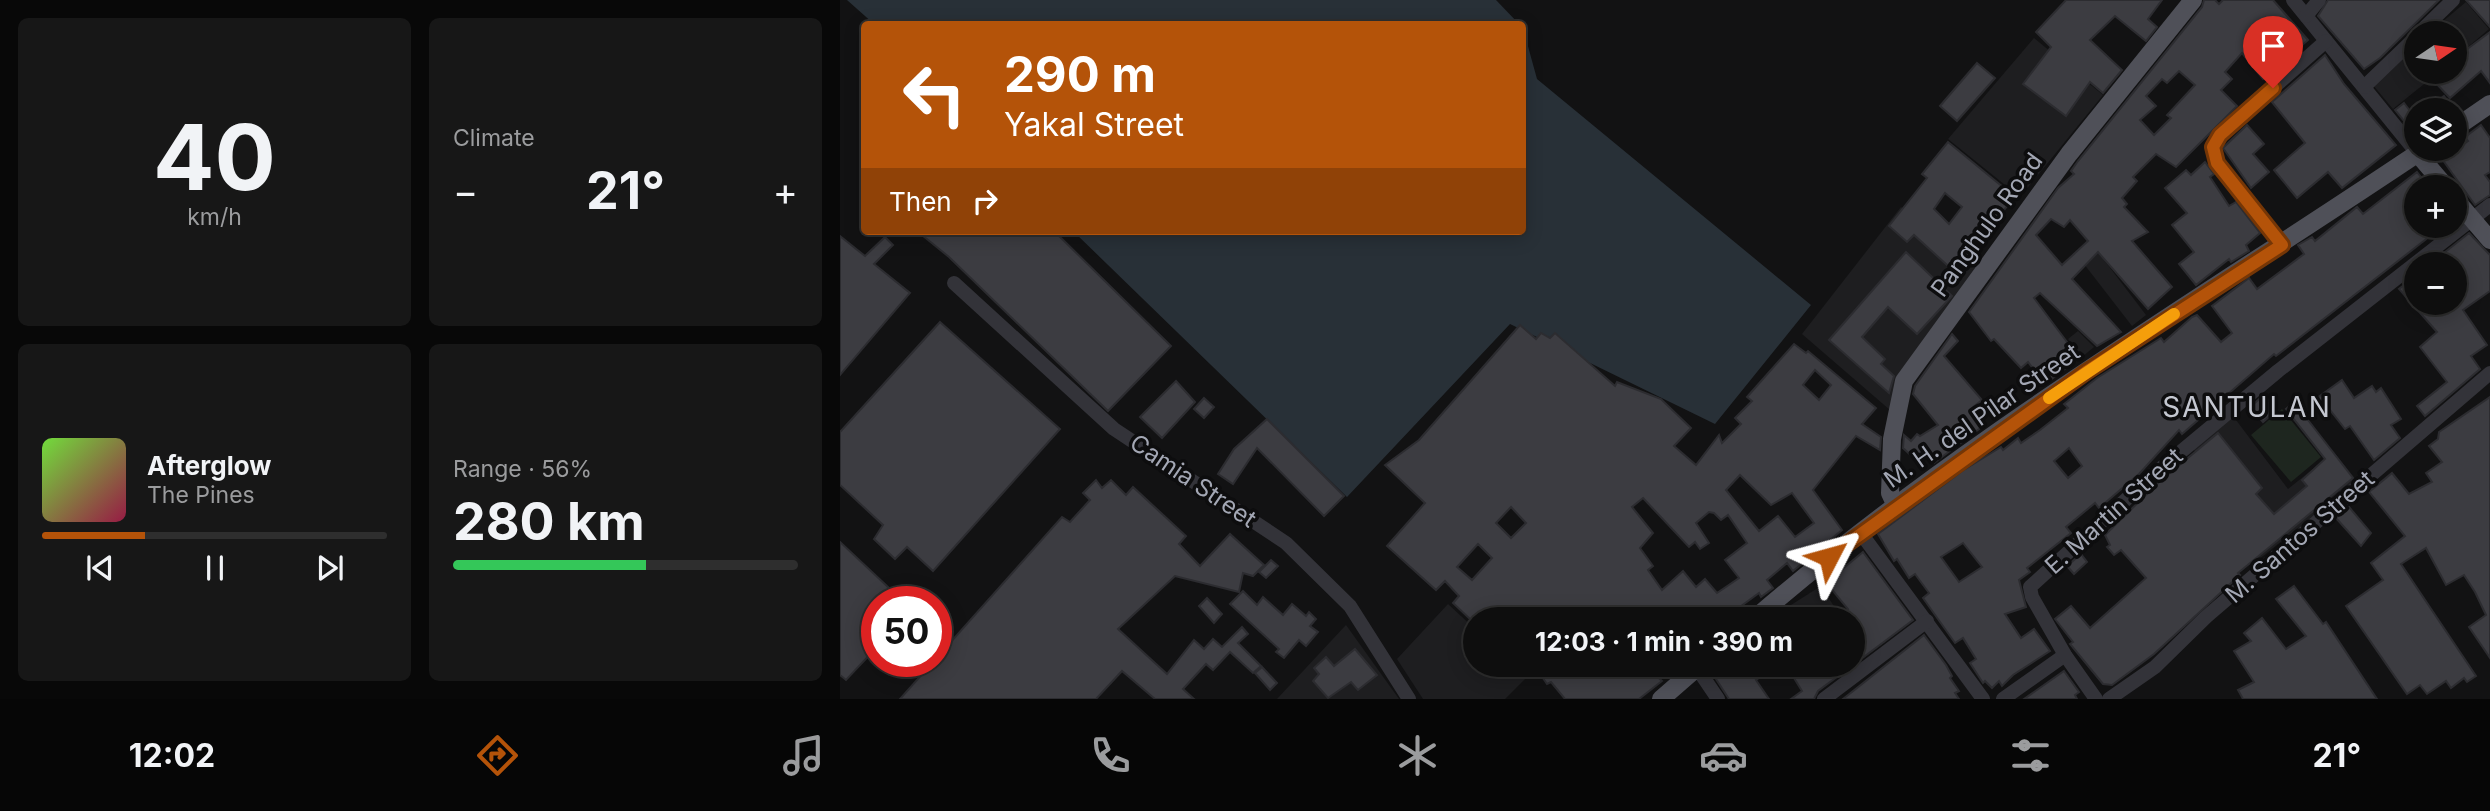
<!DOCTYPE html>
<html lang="en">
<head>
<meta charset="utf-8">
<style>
  body { margin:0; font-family:Inter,sans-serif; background:#171717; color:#f1f3f6; height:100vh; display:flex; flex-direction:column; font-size:26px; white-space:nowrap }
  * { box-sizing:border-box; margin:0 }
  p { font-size:23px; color:#9b9c9e }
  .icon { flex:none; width:38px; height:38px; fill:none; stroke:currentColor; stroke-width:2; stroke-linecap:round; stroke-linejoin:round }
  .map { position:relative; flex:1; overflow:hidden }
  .drawer { display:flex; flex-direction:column; gap:18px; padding:18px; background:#080808; width:840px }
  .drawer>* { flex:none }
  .top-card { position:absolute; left:21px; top:21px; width:665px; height:214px; border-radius:7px; box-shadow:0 4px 18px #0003,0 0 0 2px #2e2e2e; background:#b45309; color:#fff; overflow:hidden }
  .needle { width:46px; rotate:77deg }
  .fabs { position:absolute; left:1564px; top:21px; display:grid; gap:14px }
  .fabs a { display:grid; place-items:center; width:63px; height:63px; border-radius:50%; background:#0e0e0e; box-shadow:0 4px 18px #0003,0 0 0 2px #2e2e2e; font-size:35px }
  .speed { position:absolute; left:21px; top:586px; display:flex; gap:14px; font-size:35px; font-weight:700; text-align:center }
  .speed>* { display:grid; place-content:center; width:91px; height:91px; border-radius:50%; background:#0e0e0e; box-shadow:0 4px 18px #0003,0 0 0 2px #2e2e2e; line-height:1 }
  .speed .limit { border:10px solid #d22; background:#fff; color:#111 }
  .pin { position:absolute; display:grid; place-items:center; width:60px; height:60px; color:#fff; margin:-72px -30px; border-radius:50% 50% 50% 0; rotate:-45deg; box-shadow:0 0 7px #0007 }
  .pin .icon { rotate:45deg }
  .me { position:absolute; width:77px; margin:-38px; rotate:51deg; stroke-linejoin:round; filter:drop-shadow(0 0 5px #0008) }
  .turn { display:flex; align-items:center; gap:24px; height:147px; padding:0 28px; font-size:32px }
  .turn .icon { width:91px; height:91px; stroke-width:2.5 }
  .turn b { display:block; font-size:49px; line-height:60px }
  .then { display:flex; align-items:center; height:66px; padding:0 28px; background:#0003; gap:14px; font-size:26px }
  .big { font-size:52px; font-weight:700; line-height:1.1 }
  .drawer .widget { flex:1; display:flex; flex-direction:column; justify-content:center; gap:10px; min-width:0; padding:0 24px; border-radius:10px; background:#171717 }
  .drawer .dial { align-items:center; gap:0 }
  .dial b { font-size:91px; line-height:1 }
  .song { display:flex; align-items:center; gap:21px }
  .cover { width:84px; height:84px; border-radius:10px; background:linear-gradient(135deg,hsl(100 70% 55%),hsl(340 70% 35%)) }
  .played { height:7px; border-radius:4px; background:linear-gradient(90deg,#b45309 30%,#2e2e2e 30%) }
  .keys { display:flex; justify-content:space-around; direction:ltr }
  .heat { display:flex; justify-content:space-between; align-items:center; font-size:38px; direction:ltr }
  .charge { height:10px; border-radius:5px; background:linear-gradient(90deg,#34c759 56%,#2e2e2e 0) }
  .drawer .tiles { flex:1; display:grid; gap:18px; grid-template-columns:repeat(2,1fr) }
  .trip { position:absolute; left:623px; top:607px; width:402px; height:70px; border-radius:35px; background:#0e0e0e; box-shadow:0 4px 18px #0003,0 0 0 2px #2e2e2e; font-weight:700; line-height:70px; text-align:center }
  .dock { display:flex; height:112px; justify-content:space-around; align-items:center; background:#060606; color:#9b9c9e }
  .dock .icon { width:49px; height:49px }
  .dock .on { color:#b45309 }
  .dock b { font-size:32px; color:#f1f3f6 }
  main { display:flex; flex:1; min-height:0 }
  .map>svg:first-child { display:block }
  .built { fill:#1e1e20 }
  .green { fill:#1e261f }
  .water { fill:#283037 }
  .building { fill:#3c3c41; stroke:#2c2c30; stroke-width:2; fill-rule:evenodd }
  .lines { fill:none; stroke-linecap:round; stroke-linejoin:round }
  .minor { stroke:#333339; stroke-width:14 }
  .major { stroke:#4f5058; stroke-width:18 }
  .route-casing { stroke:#753606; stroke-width:18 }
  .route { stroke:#b45309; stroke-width:12 }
  .slow { stroke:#f59e0b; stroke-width:12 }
  .labels { text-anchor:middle; stroke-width:7; stroke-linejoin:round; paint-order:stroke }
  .street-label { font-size:24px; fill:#a3a7b4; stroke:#0d0d0e }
  .quarter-label { font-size:28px; letter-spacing:2px; fill:#c4c7d0; stroke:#0d0d0e }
</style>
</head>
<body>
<main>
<section class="drawer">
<div class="tiles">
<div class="widget dial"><b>40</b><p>km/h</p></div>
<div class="widget"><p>Climate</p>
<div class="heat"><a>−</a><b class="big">21°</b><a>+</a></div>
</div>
<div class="widget">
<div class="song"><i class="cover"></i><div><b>Afterglow</b><p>The Pines</p></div></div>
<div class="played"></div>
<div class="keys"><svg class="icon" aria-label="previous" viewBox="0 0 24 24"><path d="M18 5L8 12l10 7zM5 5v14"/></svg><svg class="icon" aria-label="pause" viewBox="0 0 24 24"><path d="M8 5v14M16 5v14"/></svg><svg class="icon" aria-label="next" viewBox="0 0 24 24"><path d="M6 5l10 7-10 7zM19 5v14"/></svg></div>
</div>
<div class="widget"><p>Range · 56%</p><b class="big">280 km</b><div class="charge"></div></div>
</div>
</section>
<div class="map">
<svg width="1650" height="699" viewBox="0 0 1650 699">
  <rect width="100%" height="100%" fill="#121213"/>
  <g class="built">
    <path d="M1626,2L1649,29L1615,58V33H1589Z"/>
    <path d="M1194,38L1263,95L1180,197L1108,139Z"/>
    <path d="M1570,52L1577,60V72H1599L1553,109L1533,85Z"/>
    <path d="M1061,207L1141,271L1050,410L962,334Z"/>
    <path d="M1258,252L1306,315L1292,326L1244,264Z"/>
    <path d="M1238,331L1254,347L1242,357L1228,339Z"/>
    <path d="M1393,416L1448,489L1494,452L1517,481L1413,564L1396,543L1418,526L1352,448Z"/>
    <path d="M981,586L1002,619H961L951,605Z"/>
    <path d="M608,604L635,629V665H675L687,677L665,699H583L557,659Z"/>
    <path d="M506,625L559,699H437Z"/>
  </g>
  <path class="green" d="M1442,409L1481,457L1451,482L1411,435Z"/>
  <g class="water">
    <path d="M7,0H656L679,24H34Z"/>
    <path d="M683,28L697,79L971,305L875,424L670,324L507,497L233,231H682Z"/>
  </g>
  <g class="building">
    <path d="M1226,0H1322L1308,19L1317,27L1306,41L1275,16L1250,40L1282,70L1263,93L1250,82L1226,116L1183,84L1211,47L1196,32Z"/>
    <path d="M1364,0H1375L1379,4L1383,0H1433L1468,40L1423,79L1402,53L1385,72L1392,79L1381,90L1397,106L1336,167L1316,154L1293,177L1297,181L1282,198L1287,204L1284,207L1308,232L1292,241L1332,287L1308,309L1258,252L1232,279L1281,332L1257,346L1200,293L1194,298L1239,358L1205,384L1188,362L1181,368L1154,339L1151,341L1129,312L1218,188L1234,174L1231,171L1238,161L1362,7ZM1339,71L1355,85L1327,115L1331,118L1314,135L1300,120L1316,106L1306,96L1322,79L1327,83ZM1211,219L1224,227L1230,220L1248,241L1222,265L1196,235Z"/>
    <path d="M1488,0H1599L1540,58L1524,69L1478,16Z"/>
    <path d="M1626,0H1650V27Z"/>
    <path d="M1650,32V83L1641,71L1610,98L1592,79L1600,72H1615V58Z"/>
    <path d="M1485,55L1504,84L1556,145L1502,188L1488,172L1457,198L1434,170L1465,143L1432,102Z"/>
    <path d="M1137,63L1155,78L1117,121L1100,106Z"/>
    <path d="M1604,96L1615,110H1586Z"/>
    <path d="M1564,103L1577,120V137L1555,110Z"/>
    <path d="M1407,125L1424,144L1413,154L1429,172L1411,188L1383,148Z"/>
    <path d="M1641,125L1650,138V172L1645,175L1650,182V195L1635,205L1602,159L1628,141L1625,137Z"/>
    <path d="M1108,142L1175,197L1147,230L1150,233L1139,250L1117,274L1074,235L1067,242L1049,226L1087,178L1082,174ZM1105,193L1122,207L1109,224L1094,209Z"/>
    <path d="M1365,162L1374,174L1370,177L1389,206L1396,202L1420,233L1406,245L1409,251L1391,262L1389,259L1356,285L1339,264L1354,252L1332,225L1347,213L1325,188L1346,170L1351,175Z"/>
    <path d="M1577,172L1589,187H1577V226H1603L1436,356L1434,354L1342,434L1339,430L1299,474L1259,508L1255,503L1226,527L1231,533L1187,568L1190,572L1179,580L1186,607L1165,614L1181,638L1194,629L1210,651L1173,675L1162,686L1159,681L1152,688L1145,681L1143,683L1130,663L1136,659L1123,638L1115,643L1083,598L1089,593L1075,574L1069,578L1057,559L1054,561L1038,534L1122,471L1161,447L1163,450L1178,438L1181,443L1200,430L1228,408L1224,404L1257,378L1321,338L1324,342L1352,317L1357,315L1381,342L1392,333L1372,306L1409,278L1417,289L1464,254L1458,245L1472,237L1475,241L1517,207L1523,214ZM1229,448L1242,466L1228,478L1214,461ZM1123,543L1142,567L1119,582L1101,557Z"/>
    <path d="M77,231H214L331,346L268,411L109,257Z"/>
    <path d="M1629,233L1650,255V291L1623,310L1647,345L1631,356L1640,369L1585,416L1577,406L1607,382L1580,347L1597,332L1559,289L1577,275V303H1615V264H1590Z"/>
    <path d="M0,236L25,256L45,237L53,245L34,264L70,293L0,375Z"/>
    <path d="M1066,252L1112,296L1077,334L1048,307L1022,337L1045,359L1041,364L1054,376L1049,393L989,340Z"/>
    <path d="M100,322L220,429L93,571L67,547L55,559L34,539L43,525L0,485V432Z"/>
    <path d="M680,325L696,339L701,333L710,338L715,333L775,386L777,382L821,399L851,428L834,446L856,465L879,435L882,443L901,424L895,418L912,401L907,397L954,344L966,353L968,351L1036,408L1022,424L1041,437L1040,450L1016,436L973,490L1002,530L953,571L947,563L927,580L933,588L921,597L919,593L882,620H788L782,611L761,620H631L613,603L619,596L605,581L596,590L547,546L585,503L545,465L579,440ZM975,370L991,385L979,400L963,385ZM900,475L931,505L952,493L974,523L955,537L938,516L919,531L886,490ZM803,498L849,547L855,542L860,549L869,543L856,523L869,512L874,513L881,520L888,515L907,543L885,560L899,578L877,593L865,579L856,587L843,571L822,590L808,570L813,566L800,548L813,533L792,507ZM671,507L686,523L671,538L656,523ZM638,544L652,558L632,580L617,567Z"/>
    <path d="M1112,334L1118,341L1104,356L1142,400L1132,408L1143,426L1094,463L1082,451L1075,459L1063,448L1064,435L1071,441L1077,434L1080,436L1098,425L1073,394L1075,386Z"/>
    <path d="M1502,380L1514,398L1532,386L1536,392L1541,388L1561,419L1551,425L1560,438L1534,460L1510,426L1505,429L1486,405L1482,408L1477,398Z"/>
    <path d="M336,381L355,402L322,438L300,417Z"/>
    <path d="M1424,395L1437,410L1423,422L1410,407Z"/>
    <path d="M1650,397V658L1629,627L1646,615L1635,592L1624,575L1606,585L1586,548L1561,564L1636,676L1627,682L1624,678L1611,688L1606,681L1587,694L1580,685L1567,694L1506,606L1543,580L1531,563L1565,536L1529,492L1552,473L1569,494L1592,482L1586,473L1602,462L1589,446L1598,439L1599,432Z"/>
    <path d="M364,398L374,407L364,418L354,409Z"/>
    <path d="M1454,402L1513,478L1398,573L1400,575L1314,654L1272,685L1263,684L1230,644L1233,642L1215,619L1231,606L1250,628L1306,578L1281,550L1274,555L1267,547L1270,545L1265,535L1319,482L1378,433L1422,488L1416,494L1434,514L1467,486L1462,480L1485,459L1446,409Z"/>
    <path d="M427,419L504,496L484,516L417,448L393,484L378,474L394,449Z"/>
    <path d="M256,480L262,488L271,480L286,495L293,487L346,536L339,544L360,566L390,534L424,565L413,576L403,573L399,592L335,576L278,629L327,674L354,640L364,649L373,639L382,647L402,627L408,634L398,643L421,666L413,673L390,652L373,670L366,664L343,689L354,699H315L282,671L256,699H60L222,517L230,522L250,500L243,493Z"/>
    <path d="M1509,507L1531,533L1521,546L1496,518Z"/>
    <path d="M0,542L64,602H37V647L6,680L0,675Z"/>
    <path d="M1023,552L1073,620L1013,665V620H994L1008,609L988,585L996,579L994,576Z"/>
    <path d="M1241,554L1247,562L1234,574L1227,566Z"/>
    <path d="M431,560L438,566L426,578L419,572Z"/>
    <path d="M1454,586L1483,624L1486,622L1537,699H1403L1398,690L1414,682L1394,651L1411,641L1404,633L1422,618L1446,649L1466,636L1436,599Z"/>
    <path d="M403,591L417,605L423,597L443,615L452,604L466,616L469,612L476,619L470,626L478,632L466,646L459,640L444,658L436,652L439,649L390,604Z"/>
    <path d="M367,598L382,614L374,623L359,606Z"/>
    <path d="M1084,635L1106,665L1112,676L1110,678L1119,691L1115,693L1119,699H1003Z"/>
    <path d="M515,649L537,675L518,690L511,682L488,698L473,681L479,674L474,668L486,657L494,666Z"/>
    <path d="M694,665H785L790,673L800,665H805L822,681L799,699H725L711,682L707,684Z"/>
    <path d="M878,665H938L916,680L929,699H889L874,676L882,670Z"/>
    <path d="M946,665H1013L978,691L974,699H951L962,691Z"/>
    <path d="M422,667L437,683L430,690L415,673Z"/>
    <path d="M1224,671L1239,692L1235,695L1237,699H1184Z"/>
  </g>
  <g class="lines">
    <g class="minor">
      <path d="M1453,0L1577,153"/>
      <path d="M1466,16L1479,0"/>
      <path d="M1579,33L1613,0"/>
      <path d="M1524,87L1577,36"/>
      <path d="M1442,245L1377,163L1373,147L1380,135L1486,41"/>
      <path d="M114,283L274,429L446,543L510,606L569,699"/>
      <path d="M1020,532L1143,699"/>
      <path d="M857,668L878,699"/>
      <path d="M984,699L1087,621"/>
      <path d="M1163,699L1225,655"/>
      <path d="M1256,699L1225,655L1192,597L1190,587L1313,475L1438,371L1650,205"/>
      <path d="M1269,699L1315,667L1366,617L1650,373"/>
    </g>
    <g class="major">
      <path d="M1615,128L1650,104"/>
      <path d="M1577,153L1606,187"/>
      <path d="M1615,199L1650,240"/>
      <path d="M1056,506L1050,493L1052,439L1064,381L1229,154L1353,0"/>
      <path d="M913,620C1120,441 1358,301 1584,149"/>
      <path d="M821,699L860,665"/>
    </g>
  </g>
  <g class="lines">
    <defs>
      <path id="route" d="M989,557L1246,372L1442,245L1377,163L1373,147L1380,135L1433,88"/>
    </defs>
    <use href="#route" class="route-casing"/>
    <use href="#route" class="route"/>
    <path class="slow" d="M1209,398L1334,314"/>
  </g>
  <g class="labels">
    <g class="street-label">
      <text transform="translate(1147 225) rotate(-54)" y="8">Panghulo Road</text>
      <text transform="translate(1142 416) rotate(-35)" y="8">M. H. del Pilar Street</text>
      <text transform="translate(353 481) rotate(34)" y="8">Camia Street</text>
      <text transform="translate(1274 511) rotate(-42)" y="8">E. Martin Street</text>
      <text transform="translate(1460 537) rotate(-41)" y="8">M. Santos Street</text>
    </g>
    <g class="quarter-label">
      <text x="1407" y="417">SANTULAN</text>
    </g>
  </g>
</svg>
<div class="fabs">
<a><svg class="needle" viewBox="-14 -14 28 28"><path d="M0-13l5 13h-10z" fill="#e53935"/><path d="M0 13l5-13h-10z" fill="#9b9c9e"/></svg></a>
<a><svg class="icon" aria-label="layers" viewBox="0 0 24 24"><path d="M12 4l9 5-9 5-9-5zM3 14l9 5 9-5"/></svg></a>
<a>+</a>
<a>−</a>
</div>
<div class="speed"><div class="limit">50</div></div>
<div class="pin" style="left:1433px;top:88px;background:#d93025"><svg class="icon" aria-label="arrive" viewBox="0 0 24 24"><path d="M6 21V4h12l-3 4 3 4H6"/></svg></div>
<svg class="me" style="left:989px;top:557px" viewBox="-20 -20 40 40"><path d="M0-17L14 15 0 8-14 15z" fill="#b45309" stroke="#fff" stroke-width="4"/></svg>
<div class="trip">12:03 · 1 min · 390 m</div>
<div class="top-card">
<div class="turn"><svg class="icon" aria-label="left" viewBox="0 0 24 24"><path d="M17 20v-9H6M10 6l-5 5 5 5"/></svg><div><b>290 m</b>Yakal Street</div></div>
<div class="then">Then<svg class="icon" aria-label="right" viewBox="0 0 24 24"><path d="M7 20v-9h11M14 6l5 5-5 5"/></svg></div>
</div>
</div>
</main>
<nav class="dock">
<b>12:02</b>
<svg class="icon on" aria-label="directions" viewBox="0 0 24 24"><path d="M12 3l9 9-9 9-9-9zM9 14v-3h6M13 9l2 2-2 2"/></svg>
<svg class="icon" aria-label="music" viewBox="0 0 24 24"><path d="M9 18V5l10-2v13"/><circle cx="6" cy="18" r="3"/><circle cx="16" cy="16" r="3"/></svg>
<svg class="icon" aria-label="phone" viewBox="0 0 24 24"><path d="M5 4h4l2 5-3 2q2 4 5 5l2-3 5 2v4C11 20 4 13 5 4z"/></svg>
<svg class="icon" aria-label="climate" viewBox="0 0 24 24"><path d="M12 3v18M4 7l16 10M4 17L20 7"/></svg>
<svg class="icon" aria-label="car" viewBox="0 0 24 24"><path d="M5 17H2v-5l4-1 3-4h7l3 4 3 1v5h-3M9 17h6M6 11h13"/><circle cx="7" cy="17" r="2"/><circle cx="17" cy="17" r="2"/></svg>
<svg class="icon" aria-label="filters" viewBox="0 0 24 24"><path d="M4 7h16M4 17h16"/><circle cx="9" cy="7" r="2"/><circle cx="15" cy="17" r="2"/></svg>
<b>21°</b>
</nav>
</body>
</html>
